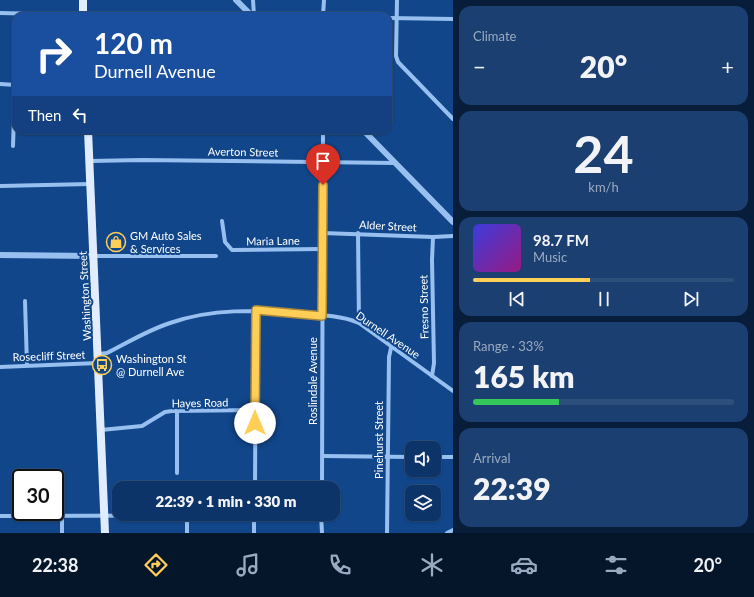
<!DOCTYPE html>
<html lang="en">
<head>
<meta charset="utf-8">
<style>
  body { margin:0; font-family:Lato,sans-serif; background:#1b3f71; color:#f1f3f6; height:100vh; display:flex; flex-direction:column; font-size:15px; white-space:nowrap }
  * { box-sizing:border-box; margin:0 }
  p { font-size:13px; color:#9aaac0 }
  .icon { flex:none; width:22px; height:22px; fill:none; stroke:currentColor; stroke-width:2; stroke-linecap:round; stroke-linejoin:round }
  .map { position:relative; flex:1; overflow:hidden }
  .drawer { display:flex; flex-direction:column; gap:6px; padding:6px; background:#071d39; width:301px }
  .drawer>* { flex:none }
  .hud { position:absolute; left:12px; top:12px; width:380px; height:122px; border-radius:12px; box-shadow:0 1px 3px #0004,0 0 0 1px #2d4f7c; background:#1a4fa0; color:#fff; overflow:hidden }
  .fabs { position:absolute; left:405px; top:441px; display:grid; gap:8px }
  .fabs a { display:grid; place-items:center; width:36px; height:36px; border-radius:8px; background:#0d3468; box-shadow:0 1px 3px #0004,0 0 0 1px #2d4f7c; font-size:20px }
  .speed { position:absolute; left:12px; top:469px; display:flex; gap:8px; font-size:20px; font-weight:700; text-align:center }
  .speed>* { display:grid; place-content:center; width:52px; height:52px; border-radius:50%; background:#0d3468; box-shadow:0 1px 3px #0004,0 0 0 1px #2d4f7c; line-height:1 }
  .speed .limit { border:2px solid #111; border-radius:6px; background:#fff; color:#111 }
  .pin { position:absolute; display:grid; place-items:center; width:34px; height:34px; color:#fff; margin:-41px -17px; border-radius:50% 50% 50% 0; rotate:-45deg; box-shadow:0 0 4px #0007 }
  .pin .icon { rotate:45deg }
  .me { position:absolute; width:44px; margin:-22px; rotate:0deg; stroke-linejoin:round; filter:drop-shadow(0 0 3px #0008) }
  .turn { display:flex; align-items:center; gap:14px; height:84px; padding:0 16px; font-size:18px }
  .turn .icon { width:52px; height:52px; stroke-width:2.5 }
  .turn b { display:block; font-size:28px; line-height:34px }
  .then { display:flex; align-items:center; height:38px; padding:0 16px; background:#0003; gap:8px; font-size:15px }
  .big { font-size:30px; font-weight:800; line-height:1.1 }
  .drawer .widget { flex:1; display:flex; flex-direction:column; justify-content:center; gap:6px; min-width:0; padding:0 14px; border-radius:12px; background:#1b3f71 }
  .drawer .dial { align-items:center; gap:0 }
  .dial b { font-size:52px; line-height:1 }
  .song { display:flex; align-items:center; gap:12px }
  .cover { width:48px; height:48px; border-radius:6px; background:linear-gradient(135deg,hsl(240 70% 55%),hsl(310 70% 35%)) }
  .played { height:4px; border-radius:2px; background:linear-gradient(90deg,#ffce57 45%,#2d4f7c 45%) }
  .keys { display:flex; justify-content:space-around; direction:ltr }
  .heat { display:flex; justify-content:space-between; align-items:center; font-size:22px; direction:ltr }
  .charge { height:6px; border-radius:3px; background:linear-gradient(90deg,#34c759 33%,#2d4f7c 0) }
  .trip { position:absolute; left:112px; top:481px; width:228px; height:40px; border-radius:12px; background:#0d3468; box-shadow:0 1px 3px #0004,0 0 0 1px #2d4f7c; font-weight:800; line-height:40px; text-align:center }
  .tab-bar { display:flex; height:64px; justify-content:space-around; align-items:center; background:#05152a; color:#9aaac0 }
  .tab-bar .icon { width:28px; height:28px }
  .tab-bar .selected { color:#ffce57 }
  .tab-bar b { font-size:18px; color:#f1f3f6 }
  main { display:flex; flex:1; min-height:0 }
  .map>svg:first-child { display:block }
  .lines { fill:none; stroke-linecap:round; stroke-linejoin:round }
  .minor { stroke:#97c0f1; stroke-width:4 }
  .tertiary { stroke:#97c0f1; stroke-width:6 }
  .primary { stroke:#e1edff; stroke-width:8 }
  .route-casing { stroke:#a68639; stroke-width:10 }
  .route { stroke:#ffce57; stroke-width:7 }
  .labels { text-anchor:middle; stroke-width:4; stroke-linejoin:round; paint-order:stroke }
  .street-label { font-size:11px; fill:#fff; stroke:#11468a }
  .poi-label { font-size:11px; fill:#fff; stroke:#11468a; text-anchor:start }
</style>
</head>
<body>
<main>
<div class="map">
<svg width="453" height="533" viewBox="0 0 453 533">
  <rect width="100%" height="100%" fill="#11468a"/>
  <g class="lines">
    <g class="minor">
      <path d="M253,0L254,16"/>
      <path d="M397,0L396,56L398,62L453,119"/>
      <path d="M0,13L83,15"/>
      <path d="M323,16L324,0"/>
      <path d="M388,18L453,19"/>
      <path d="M0,84L16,85"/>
      <path d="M13,146L15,85"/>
      <path d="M90,161L142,160L395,163"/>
      <path d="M0,186L90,184"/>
      <path d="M222,221L225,242L232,250L322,249"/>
      <path d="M323,233L433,237L453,236"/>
      <path d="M358,233L359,323"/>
      <path d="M94,256H216"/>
      <path d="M25,301L27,365"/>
      <path d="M99,354L107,353C127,343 148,330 170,323C213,308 255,310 299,314C319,315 340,315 359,323L453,391"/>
      <path d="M0,367L98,363"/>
      <path d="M432,376L434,363L432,260L433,237"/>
      <path d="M177,411V473"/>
      <path d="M101,430L142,426L165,412L172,411L255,410"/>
      <path d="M323,456L412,457"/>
      <path d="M434,457H453"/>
      <path d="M255,488L256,310"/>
      <path d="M322,488L323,130"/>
      <path d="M254,514V533"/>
      <path d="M321,514L322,533"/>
      <path d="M0,516L321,515"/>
      <path d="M62,516V533"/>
      <path d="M187,533V517"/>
      <path d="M387,533L389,357L391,348"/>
      <path d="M447,533L453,530"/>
    </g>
    <g class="tertiary">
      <path d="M236,0L252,16"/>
      <path d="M83,15L173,16"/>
      <path d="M363,130L453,222"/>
      <path d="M0,255L94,256"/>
    </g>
    <g class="primary">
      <path d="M83,16V0"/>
      <path d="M88,130L105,533"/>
    </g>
  </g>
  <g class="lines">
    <defs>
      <path id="route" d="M255,423L256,310L322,316L323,185"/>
    </defs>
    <use href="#route" class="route-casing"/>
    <use href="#route" class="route"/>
  </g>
  <defs>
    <symbol id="shop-ring" viewBox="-11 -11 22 22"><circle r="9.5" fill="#11468a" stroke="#ffce57" stroke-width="1.5"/><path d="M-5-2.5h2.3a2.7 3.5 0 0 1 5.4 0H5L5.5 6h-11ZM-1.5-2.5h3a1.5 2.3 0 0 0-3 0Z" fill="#ffce57"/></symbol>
    <symbol id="bus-ring" viewBox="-11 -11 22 22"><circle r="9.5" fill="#11468a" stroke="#ffce57" stroke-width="1.5"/><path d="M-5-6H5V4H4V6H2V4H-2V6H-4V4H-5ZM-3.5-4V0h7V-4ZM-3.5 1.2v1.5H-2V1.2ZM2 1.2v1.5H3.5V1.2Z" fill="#ffce57"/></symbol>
  </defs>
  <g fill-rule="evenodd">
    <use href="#shop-ring" x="105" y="231" width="22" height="22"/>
    <use href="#bus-ring" x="91" y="354" width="22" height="22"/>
  </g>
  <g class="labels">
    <g class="street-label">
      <text transform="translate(243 152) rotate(1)" y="4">Averton Street</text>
      <text transform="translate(388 226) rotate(3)" y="4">Alder Street</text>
      <text transform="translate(273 241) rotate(-1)" y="4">Maria Lane</text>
      <text transform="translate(85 296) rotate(-93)" y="4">Washington Street</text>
      <text transform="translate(424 307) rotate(-91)" y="4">Fresno Street</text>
      <text transform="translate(388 335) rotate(34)" y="4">Durnell Avenue</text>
      <text transform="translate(49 356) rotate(-2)" y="4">Rosecliff Street</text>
      <text transform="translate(313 381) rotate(-90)" y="4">Roslindale Avenue</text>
      <text transform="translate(200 403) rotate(-1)" y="4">Hayes Road</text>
      <text transform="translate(379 440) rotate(-90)" y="4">Pinehurst Street</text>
    </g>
    <g class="poi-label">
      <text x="130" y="240">GM Auto Sales<tspan x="130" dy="13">&amp; Services</tspan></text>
      <text x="116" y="363">Washington St<tspan x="116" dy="13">@ Durnell Ave</tspan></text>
    </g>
  </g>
</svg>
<div class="fabs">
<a><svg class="icon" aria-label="sound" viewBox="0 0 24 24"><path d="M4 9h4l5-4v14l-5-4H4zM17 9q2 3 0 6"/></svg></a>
<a><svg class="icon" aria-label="layers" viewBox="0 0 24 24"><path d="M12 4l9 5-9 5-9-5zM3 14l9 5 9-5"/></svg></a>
</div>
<div class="speed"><div class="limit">30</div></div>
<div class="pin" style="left:323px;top:185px;background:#d93025"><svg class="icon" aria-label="arrive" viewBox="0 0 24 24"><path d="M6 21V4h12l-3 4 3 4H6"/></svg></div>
<svg class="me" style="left:255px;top:423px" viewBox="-20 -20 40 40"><circle r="19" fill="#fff"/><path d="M0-13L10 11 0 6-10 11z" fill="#ffce57"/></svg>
<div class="trip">22:39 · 1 min · 330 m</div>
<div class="hud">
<div class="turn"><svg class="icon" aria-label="right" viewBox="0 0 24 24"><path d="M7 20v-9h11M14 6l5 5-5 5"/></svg><div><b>120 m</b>Durnell Avenue</div></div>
<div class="then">Then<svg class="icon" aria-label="left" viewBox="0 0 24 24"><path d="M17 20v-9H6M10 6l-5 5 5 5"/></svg></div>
</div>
</div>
<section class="drawer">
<div class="widget"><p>Climate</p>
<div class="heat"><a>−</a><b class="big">20°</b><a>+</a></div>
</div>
<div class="widget dial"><b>24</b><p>km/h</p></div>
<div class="widget">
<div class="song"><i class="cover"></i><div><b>98.7 FM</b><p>Music</p></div></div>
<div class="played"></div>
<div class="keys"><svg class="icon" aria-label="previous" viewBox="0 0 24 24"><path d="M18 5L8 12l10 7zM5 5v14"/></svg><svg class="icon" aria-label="pause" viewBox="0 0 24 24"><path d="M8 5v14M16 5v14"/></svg><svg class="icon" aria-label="next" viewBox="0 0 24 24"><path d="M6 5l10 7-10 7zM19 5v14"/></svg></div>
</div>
<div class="widget"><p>Range · 33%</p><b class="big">165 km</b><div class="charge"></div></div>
<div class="widget"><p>Arrival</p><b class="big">22:39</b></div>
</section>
</main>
<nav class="tab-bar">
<b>22:38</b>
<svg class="icon selected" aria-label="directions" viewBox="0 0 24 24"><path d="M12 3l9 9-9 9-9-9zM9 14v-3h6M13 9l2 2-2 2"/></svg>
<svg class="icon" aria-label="music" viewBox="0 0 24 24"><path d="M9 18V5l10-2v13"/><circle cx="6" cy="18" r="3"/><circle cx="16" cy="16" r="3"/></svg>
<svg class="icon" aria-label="phone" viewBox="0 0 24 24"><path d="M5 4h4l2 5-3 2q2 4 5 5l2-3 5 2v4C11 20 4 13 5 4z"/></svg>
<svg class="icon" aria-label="climate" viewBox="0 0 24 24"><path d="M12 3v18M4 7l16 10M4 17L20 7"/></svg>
<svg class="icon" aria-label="car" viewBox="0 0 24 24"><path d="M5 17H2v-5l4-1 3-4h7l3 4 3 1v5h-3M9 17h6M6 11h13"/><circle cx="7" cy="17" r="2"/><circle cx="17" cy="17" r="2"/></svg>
<svg class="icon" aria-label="filters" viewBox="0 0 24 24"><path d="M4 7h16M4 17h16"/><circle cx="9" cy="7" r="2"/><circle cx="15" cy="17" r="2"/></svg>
<b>20°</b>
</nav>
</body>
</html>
